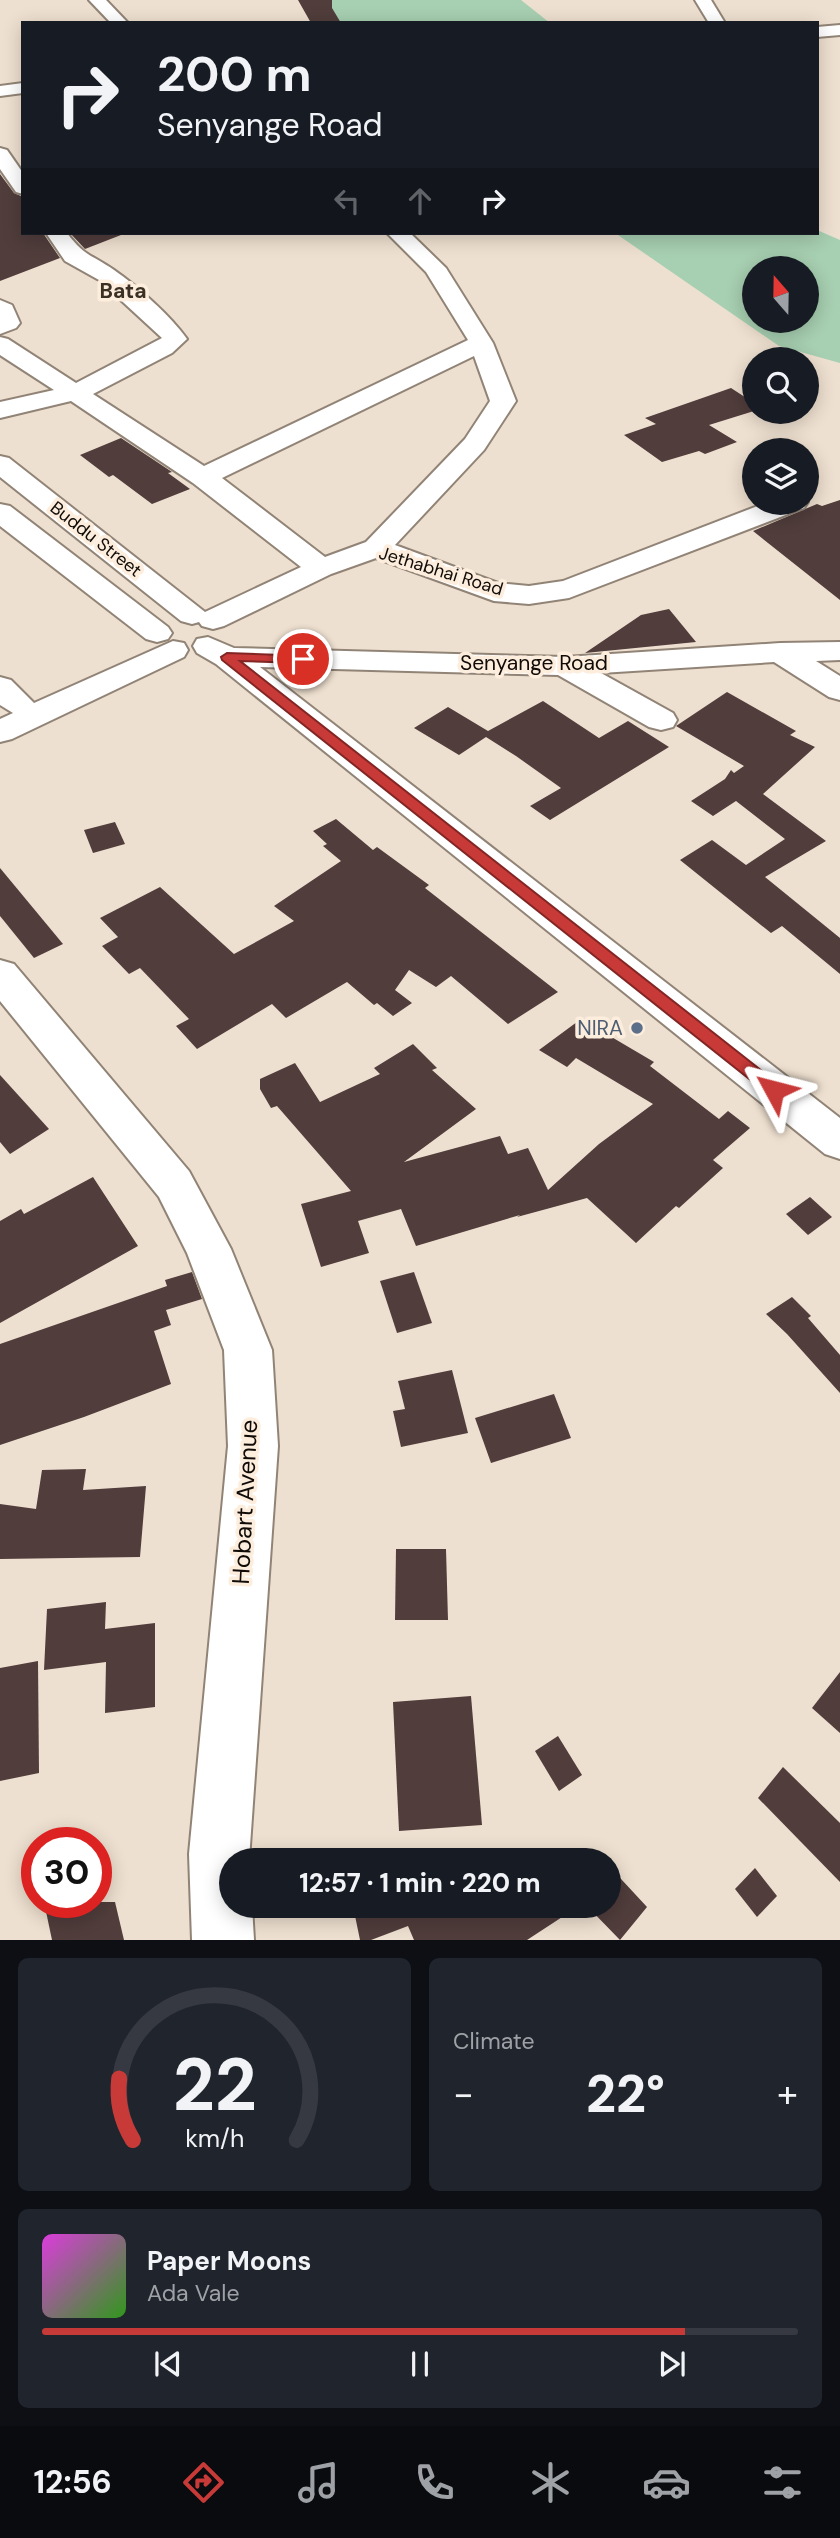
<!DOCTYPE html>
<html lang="en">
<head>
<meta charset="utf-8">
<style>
  body { margin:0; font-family:"DM Sans",sans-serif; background:#20242c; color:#f1f3f6; height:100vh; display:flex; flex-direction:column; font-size:26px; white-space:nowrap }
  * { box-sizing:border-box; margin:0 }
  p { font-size:23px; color:#9ea1a6 }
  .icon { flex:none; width:38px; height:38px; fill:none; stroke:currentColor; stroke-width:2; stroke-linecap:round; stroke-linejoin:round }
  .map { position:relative; height:1940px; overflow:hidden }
  .side { display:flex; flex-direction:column; gap:18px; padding:18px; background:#0d0f14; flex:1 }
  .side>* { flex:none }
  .guide { position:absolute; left:21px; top:21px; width:798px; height:214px; border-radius:0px; box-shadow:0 4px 18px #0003; background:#171b24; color:#f1f3f6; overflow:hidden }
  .needle { width:46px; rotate:340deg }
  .fabs { position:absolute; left:742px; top:256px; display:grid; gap:14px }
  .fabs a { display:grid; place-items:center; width:77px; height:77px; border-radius:50%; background:#171b24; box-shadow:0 4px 18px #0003; font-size:35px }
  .speed { position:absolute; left:21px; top:1827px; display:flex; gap:14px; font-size:35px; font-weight:700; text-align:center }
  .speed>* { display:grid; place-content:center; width:91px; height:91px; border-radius:50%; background:#171b24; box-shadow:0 4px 18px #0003; line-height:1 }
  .speed .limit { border:10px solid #d22; background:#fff; color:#111 }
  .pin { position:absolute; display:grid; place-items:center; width:60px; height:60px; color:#fff; margin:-30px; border:4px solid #fff; border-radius:50%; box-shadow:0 2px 7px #0007 }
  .me { position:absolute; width:77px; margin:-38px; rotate:308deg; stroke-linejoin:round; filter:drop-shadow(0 0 5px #0008) }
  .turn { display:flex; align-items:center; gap:24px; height:147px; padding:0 21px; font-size:32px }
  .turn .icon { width:91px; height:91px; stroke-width:2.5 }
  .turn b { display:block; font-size:49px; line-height:60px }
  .lanes { display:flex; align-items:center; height:66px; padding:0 21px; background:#0003; justify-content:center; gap:35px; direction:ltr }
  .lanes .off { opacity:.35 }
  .big { font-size:52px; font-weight:800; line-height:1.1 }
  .side .widget { flex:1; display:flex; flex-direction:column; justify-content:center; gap:10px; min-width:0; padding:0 24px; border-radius:10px; background:#20242c }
  .side .dial { align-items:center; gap:0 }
  .dial svg { height:182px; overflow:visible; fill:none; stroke:#363941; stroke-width:7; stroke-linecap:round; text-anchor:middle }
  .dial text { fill:#f1f3f6; stroke:none }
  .song { display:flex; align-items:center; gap:21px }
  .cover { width:84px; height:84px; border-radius:10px; background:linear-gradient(135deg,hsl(300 70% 55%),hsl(110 70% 35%)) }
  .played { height:7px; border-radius:4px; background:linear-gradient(90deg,#c83a38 85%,#363941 85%) }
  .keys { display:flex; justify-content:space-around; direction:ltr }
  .heat { display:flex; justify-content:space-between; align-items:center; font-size:38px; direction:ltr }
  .side .tiles { flex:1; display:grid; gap:18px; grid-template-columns:1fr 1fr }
  .widget:last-child { grid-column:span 2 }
  .trip { position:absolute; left:219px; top:1848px; width:402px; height:70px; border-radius:35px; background:#171b24; box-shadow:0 4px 18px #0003; font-weight:800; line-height:70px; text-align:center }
  .tabs { display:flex; height:112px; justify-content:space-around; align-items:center; background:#090b0e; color:#9ea1a6 }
  .tabs .icon { width:49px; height:49px }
  .tabs .active { color:#c83a38 }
  .tabs b { font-size:32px; color:#f1f3f6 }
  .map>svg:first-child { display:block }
  .green { fill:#a7cfb1; fill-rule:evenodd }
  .building { fill:#503d3c }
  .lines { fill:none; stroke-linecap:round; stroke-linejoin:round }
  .minor-casing { stroke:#918476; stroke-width:4 }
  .minor { fill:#fff; fill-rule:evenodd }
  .route { fill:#c83a38; stroke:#822624; stroke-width:2 }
  .service-dot { fill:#5c6f8a; stroke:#fceddd; stroke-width:2.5 }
  .labels { text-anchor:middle; stroke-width:7; stroke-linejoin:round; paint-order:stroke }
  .far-street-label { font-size:18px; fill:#100b07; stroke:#fceddd }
  .far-quarter-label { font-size:21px; font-weight:bold; fill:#3b3024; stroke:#fceddd }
  .street-label { font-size:21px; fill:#100b07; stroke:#fceddd }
  .service-label { font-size:21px; fill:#4e5e75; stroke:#fceddd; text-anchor:end }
  .near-street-label { font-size:24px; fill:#100b07; stroke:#fceddd }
</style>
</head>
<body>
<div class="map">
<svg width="840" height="1940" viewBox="0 0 840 1940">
  <rect width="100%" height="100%" fill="#eee0d0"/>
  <g class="green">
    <path d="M321,0H521L550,23H338Z"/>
    <path d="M817,230L840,240V363L779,346L615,233H817ZM754,268H807V320H754Z"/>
  </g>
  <g class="building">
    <path d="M298,0H332V8L341,23H311Z"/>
    <path d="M0,174L14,193L23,197V233H43L60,258L0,281Z"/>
    <path d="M70,233H121V235L85,249Z"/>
    <path d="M731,388L754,403V411L709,425L737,442L705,454L699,451L662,462L624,435L656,424L645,418Z"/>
    <path d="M121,438L172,472L168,473L190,489L152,504L113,475L109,477L80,455Z"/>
    <path d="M840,500V600L753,531L817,504L822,506Z"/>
    <path d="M669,609L696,642L585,653L641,615Z"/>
    <path d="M727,692L796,731L790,735L815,747L763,794L826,841L765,877L840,938V974L782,926L771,933L680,860L712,840L746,865L785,839L736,801L713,816L691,801L725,779L731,770L734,773L744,766L676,726Z"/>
    <path d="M543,701L599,738L628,721L669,747L550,820L530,806L561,788L516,756L486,737L459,755L414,728L448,707L488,731Z"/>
    <path d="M336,819L373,850L377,847L429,885L425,888L558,992L508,1024L451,976L436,987L409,970L395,990L412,1003L393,1016L377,1003L374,1005L347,982L286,1018L272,1004L197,1049L176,1026L189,1019L140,968L129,974L102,946L118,937L100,918L160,887L234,954L294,921L274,906L341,861L323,846L327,844L313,831Z"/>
    <path d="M115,822L125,844L93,853L84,830Z"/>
    <path d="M0,868L63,944L34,958L0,916Z"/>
    <path d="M581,1019L654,1062L650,1066L719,1119L728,1111L750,1128L713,1160L723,1168L679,1208L676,1206L636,1243L587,1198L517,1217L520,1215L416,1246L401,1209L358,1221L369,1253L321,1267L301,1204L351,1191L277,1106L271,1108L260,1089V1079L295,1063L320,1102L380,1074L374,1068L413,1044L437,1068L432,1070L476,1109L404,1162L500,1136L508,1154L528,1148L548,1190L599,1144L653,1104L576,1058L567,1067L539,1050Z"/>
    <path d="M0,1075L49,1129L10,1154L0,1142Z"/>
    <path d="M93,1177L138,1246L0,1323V1221L21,1209L24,1214Z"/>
    <path d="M810,1197L832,1217L808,1235L786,1214Z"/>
    <path d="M192,1272L202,1299L166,1310L171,1325L154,1331L171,1384L84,1417L0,1445V1344L167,1286L165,1280Z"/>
    <path d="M414,1272L432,1323L397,1333L380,1281Z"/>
    <path d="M792,1297L811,1316L808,1318L840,1355V1393L787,1334L766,1314Z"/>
    <path d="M452,1370L468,1433L401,1447L393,1411L405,1409L398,1381Z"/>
    <path d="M554,1394L571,1438L491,1463L475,1418Z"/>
    <path d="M86,1469L83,1490L146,1486L140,1557L0,1559V1504L36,1509L42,1470Z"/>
    <path d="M396,1549H446L448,1620H395Z"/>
    <path d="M106,1602L105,1629L155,1623V1707L105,1713L106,1662L44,1670L47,1609Z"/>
    <path d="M38,1661L39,1773L0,1781V1668Z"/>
    <path d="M840,1672V1733L812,1708Z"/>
    <path d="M471,1696L482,1825L399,1831L393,1702Z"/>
    <path d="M558,1736L582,1775L559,1791L535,1751Z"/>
    <path d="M783,1767L840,1823V1882L758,1798Z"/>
    <path d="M609,1866L647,1907L620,1940L587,1906H609Z"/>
    <path d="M755,1868L777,1896L757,1917L735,1889Z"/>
    <path d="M44,1902H115L124,1940H52Z"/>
    <path d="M353,1906H579L527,1940H414L408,1926L371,1940H360Z"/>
  </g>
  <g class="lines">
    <defs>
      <g id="minor">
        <path d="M89,0H106L128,23H111Z"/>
        <path d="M695,0H711L725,23H709Z"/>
        <path d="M840,25V35L817,37V27Z"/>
        <path d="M23,83V93L0,96V86Z"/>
        <path d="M0,148L7,150L23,173V194L16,192L0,169Z"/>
        <path d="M46,233H67C85,257 91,254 114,270C137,286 171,316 187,339L172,353L93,394L204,466L468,340L426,272L387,233H410L446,268L493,343L516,401L484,450L395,545L498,583L529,586L563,581L768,502H808L804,508L569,598L529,604L494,601L376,558L331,574L224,626L213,629L202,626L199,622L192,624L181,621L0,477V456L9,458L205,612L301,567L193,483L71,401L0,418V402L54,390L0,355V337L8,339L76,383L162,338L99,280L65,261ZM474,356L490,401L465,439L366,542L325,557L222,478Z"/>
        <path d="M0,300L12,305L20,323L16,328L0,334Z"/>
        <path d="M0,504L10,506L168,627L172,633L168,639L157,642L146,639L0,526Z"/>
        <path d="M208,637L234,648L565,657L780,643L840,642V660L816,661L840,676V700L829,697L774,662L601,673L673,713L677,720L673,727L661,730L649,727L558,675L260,667L840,1118V1159L825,1154L216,664L197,653L193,646L197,639Z"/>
        <path d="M173,641L184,643L188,650L184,657L12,739L0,742V719L13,713L0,705V677L11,680L34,703Z"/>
        <path d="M0,960L14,964L189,1171L231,1249L272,1350L278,1446L249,1860H231V1906H252L254,1940H192L189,1854L228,1446L224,1350L187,1253L159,1197L0,1001Z"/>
      </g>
    </defs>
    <use href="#minor" class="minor-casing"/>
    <use href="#minor" class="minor"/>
  </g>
  <path class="route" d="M227,653L308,656V662L303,663L240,661L780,1085L783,1090L780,1094H768L222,660L221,657Z"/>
  <circle class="service-dot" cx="637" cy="1028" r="7"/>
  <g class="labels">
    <g class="far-street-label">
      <text transform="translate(96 539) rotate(38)" y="6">Buddu Street</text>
      <text transform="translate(441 571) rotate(17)" y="6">Jethabhai Road</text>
    </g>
    <g class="far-quarter-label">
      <text x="123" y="298">Bata</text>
    </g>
    <g class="street-label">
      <text x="534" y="670">Senyange Road</text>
    </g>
    <g class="service-label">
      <text x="623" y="1035">NIRA</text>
    </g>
    <g class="near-street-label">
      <text transform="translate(245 1502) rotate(-87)" y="8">Hobart Avenue</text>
    </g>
  </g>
</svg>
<div class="fabs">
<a><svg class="needle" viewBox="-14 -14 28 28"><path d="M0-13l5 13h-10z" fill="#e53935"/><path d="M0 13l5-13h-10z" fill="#9ea1a6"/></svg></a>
<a><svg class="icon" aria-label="search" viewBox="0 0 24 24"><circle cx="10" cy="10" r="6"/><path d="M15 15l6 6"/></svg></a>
<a><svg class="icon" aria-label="layers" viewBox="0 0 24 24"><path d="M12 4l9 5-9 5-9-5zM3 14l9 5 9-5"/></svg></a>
</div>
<div class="speed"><div class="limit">30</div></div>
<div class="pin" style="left:303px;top:659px;background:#d93025"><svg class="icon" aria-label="arrive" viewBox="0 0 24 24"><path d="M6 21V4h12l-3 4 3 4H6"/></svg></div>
<svg class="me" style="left:774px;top:1090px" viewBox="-20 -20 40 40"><path d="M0-17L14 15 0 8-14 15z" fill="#c83a38" stroke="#fff" stroke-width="4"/></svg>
<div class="trip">12:57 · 1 min · 220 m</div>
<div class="guide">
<div class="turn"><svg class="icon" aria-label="right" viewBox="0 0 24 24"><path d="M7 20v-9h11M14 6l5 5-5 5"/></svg><div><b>200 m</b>Senyange Road</div></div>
<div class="lanes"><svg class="icon off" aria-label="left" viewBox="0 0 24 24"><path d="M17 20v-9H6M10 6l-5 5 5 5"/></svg><svg class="icon off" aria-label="ahead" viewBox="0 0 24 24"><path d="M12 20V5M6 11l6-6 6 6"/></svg><svg class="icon" aria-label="right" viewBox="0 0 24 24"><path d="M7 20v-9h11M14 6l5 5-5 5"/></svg></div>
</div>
</div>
<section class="side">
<div class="tiles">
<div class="widget dial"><svg viewBox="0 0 100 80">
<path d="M14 69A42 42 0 1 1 86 69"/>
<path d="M14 69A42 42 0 0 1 8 42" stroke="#c83a38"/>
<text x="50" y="56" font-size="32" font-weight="700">22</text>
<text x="50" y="72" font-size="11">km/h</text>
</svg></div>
<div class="widget"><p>Climate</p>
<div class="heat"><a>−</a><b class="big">22°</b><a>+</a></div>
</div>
<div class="widget">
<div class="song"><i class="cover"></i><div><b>Paper Moons</b><p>Ada Vale</p></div></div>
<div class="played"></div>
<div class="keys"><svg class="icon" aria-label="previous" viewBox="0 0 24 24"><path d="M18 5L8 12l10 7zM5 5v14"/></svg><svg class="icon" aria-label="pause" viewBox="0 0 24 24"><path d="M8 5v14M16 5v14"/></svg><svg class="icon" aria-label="next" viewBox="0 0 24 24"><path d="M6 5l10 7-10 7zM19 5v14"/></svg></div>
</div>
</div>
</section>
<nav class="tabs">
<b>12:56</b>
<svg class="icon active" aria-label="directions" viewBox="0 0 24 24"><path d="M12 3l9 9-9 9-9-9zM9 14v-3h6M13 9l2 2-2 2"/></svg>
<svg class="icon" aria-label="music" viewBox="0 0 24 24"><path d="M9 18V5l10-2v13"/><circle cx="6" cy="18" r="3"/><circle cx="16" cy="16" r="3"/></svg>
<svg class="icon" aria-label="phone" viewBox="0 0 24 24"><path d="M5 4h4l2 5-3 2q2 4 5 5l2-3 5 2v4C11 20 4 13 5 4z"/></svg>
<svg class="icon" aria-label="climate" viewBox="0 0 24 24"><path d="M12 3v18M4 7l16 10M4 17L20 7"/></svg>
<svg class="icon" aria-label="car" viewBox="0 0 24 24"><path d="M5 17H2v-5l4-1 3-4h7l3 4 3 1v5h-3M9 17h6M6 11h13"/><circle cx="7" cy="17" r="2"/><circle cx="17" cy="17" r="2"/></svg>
<svg class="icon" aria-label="filters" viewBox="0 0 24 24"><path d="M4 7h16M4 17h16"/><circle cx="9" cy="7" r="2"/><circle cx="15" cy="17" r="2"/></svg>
</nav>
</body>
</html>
